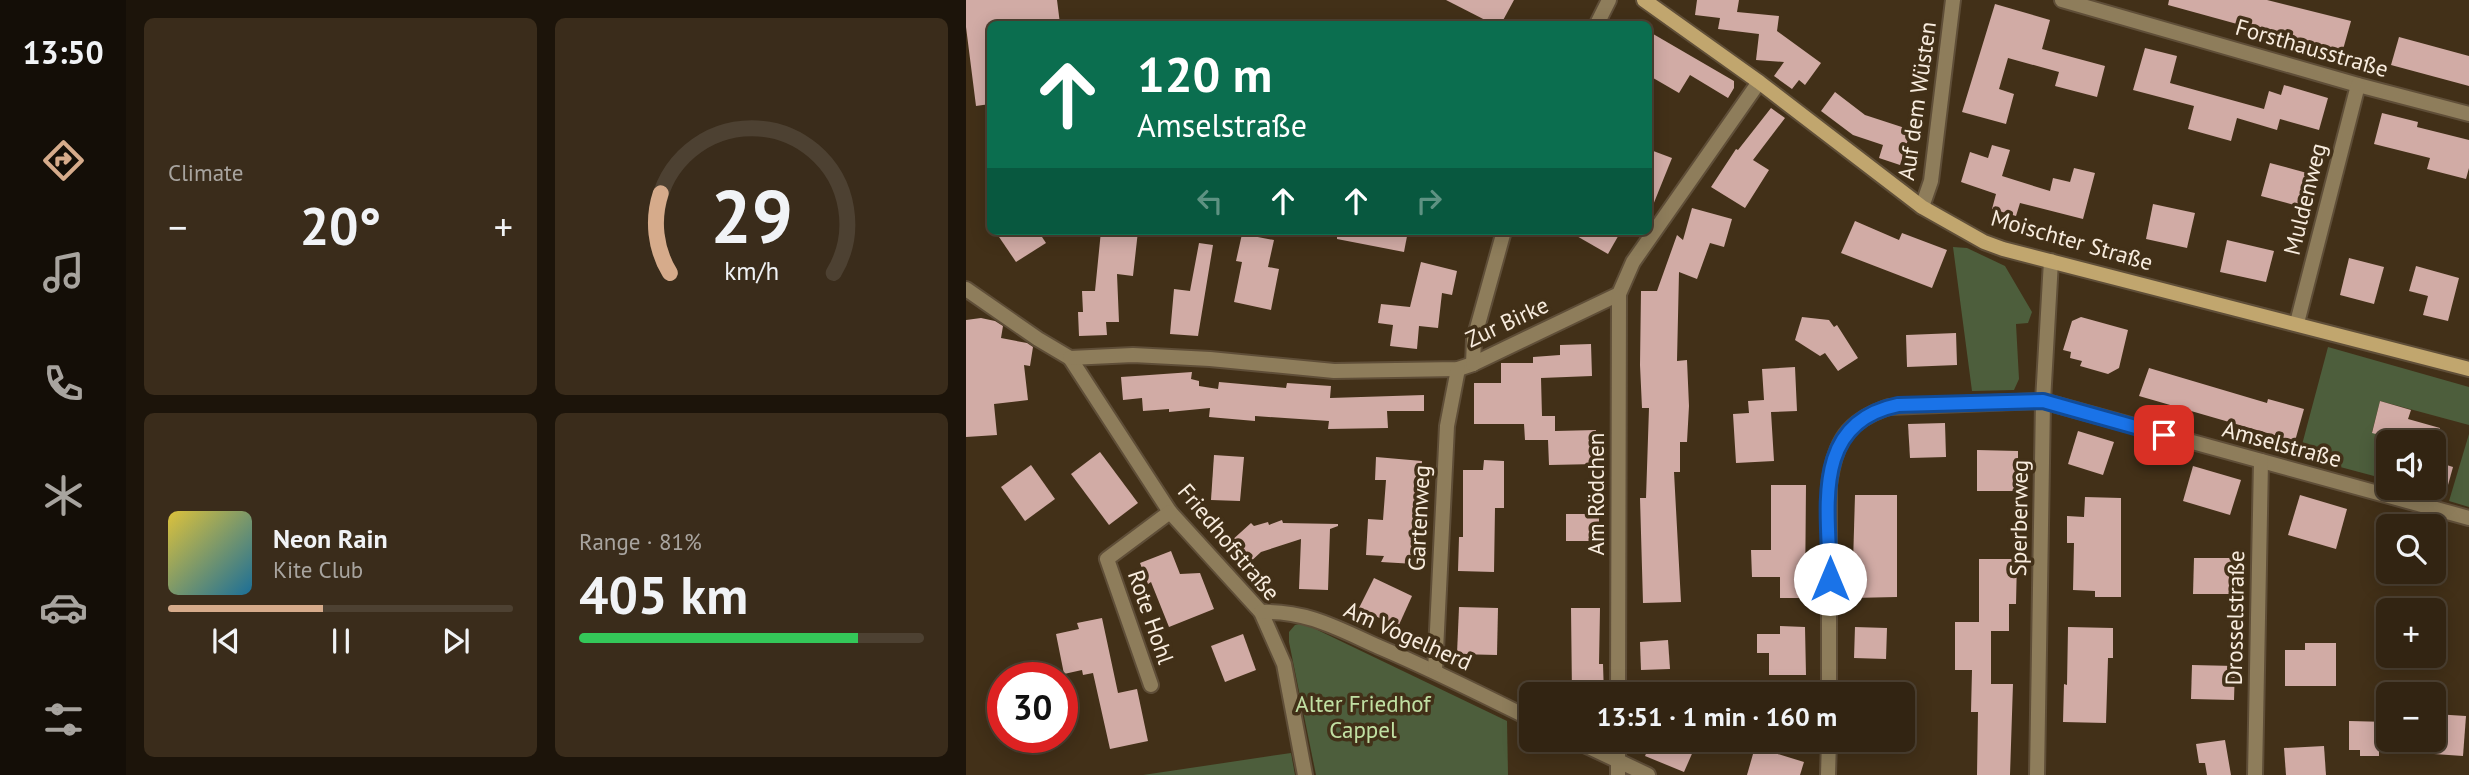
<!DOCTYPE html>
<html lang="en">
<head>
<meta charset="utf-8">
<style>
  body { margin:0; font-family:"PT Sans",sans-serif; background:#3a2c1b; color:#f1f3f6; height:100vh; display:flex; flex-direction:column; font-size:26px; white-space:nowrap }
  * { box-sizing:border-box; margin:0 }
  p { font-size:23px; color:#a8a49f }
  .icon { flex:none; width:38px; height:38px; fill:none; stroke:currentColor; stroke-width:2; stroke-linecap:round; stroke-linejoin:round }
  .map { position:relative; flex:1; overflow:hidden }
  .sheet { display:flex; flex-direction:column; gap:18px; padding:18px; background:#1c140a; width:840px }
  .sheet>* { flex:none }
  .top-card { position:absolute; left:21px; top:21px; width:665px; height:214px; border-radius:10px; box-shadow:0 4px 18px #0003,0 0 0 2px #4d4132; background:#0b6e4f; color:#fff; overflow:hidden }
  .controls { position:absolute; left:1410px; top:430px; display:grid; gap:14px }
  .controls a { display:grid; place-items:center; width:70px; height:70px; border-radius:10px; background:#322412; box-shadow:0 4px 18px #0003,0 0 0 2px #4d4132; font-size:35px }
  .speed { position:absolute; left:21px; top:662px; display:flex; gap:14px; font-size:35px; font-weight:700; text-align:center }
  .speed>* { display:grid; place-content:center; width:91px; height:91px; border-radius:50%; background:#322412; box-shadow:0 4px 18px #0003,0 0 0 2px #4d4132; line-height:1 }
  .speed .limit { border:10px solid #d22; background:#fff; color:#111 }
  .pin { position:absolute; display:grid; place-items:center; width:60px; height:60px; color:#fff; margin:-30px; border-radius:14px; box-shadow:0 4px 10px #0006 }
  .me { position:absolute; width:77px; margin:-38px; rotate:0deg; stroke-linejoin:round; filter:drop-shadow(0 0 5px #0008) }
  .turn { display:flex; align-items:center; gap:24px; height:147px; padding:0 35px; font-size:32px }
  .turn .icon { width:91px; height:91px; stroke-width:2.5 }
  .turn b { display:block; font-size:49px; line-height:60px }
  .lanes { display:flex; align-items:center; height:66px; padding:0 35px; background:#0003; justify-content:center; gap:35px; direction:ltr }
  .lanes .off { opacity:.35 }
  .big { font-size:52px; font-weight:600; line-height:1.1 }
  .sheet .card { flex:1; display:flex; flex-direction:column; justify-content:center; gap:10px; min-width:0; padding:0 24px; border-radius:10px; background:#3a2c1b }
  .sheet .dial { align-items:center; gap:0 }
  .dial svg { height:182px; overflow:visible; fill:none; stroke:#4d4132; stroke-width:7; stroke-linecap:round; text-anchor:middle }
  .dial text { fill:#f1f3f6; stroke:none }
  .song { display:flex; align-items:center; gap:21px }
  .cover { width:84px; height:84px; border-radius:10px; background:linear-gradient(135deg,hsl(50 70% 55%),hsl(200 70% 35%)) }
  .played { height:7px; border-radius:4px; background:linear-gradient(90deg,#d6ab8b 45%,#4d4132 45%) }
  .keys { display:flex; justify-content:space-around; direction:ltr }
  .heat { display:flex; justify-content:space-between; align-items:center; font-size:38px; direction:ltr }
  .charge { height:10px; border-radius:5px; background:linear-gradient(90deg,#34c759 81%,#4d4132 0) }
  .sheet .tiles { flex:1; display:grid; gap:18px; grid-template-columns:repeat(2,1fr) }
  .trip { position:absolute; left:553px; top:682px; width:396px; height:70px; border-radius:10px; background:#322412; box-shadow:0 4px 18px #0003,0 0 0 2px #4d4132; font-weight:600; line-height:70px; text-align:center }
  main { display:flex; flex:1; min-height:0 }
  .tabs { display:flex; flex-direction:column; width:126px; justify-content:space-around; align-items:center; background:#140e07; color:#a8a49f }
  .tabs .icon { width:49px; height:49px }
  .tabs .current { color:#d6ab8b }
  .tabs b { font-size:32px; color:#f1f3f6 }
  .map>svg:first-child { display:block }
  .green { fill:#4d5e3c }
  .building { fill:#d1aba5 }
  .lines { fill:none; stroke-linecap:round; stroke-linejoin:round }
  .street-casing { stroke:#5f4e38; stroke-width:18 }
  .secondary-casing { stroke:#5f4e38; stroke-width:18 }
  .street { stroke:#8e7d5b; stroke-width:14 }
  .secondary { stroke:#c1a66e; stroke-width:14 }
  .route-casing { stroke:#114b97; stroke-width:18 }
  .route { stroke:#1a73e8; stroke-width:12 }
  .labels { text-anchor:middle; stroke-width:7; stroke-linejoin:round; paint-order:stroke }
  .street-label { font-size:23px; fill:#f8ecde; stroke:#423018 }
  .park-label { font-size:23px; fill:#c1e0a3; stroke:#423018 }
</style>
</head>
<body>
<main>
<nav class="tabs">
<b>13:50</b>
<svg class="icon current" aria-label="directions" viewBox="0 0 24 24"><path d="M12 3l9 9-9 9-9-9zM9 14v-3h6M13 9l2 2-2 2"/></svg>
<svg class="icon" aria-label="music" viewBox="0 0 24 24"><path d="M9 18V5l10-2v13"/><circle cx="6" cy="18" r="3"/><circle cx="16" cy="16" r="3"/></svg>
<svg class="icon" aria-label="phone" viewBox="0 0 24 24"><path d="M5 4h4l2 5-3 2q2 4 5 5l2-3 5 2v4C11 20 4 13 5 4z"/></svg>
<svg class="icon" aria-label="climate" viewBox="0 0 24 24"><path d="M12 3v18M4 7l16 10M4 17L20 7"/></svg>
<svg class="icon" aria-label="car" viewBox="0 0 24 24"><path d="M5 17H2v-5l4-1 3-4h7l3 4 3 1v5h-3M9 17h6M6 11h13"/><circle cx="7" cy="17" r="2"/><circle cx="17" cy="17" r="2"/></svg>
<svg class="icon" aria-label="filters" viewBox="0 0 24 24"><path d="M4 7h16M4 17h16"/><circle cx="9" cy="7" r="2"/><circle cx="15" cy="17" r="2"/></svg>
</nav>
<section class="sheet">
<div class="tiles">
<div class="card"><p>Climate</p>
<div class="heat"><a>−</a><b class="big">20°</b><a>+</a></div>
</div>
<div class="card dial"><svg viewBox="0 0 100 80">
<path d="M14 69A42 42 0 1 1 86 69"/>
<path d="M14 69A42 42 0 0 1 10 34" stroke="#d6ab8b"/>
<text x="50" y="56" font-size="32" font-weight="700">29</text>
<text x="50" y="72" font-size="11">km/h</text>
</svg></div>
<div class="card">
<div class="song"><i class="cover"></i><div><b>Neon Rain</b><p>Kite Club</p></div></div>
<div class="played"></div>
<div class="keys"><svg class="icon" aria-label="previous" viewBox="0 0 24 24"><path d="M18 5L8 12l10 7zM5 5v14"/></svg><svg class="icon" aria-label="pause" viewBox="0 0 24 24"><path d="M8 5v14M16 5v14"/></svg><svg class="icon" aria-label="next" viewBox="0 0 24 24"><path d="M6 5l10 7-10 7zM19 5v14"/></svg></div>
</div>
<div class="card"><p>Range · 81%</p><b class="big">405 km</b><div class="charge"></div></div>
</div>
</section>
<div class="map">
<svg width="1503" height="775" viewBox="0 0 1503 775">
  <rect width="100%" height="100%" fill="#423018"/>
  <g class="green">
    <path d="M987,247L1001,248L1039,266L1066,312L1062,323L1050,324L1053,379L1048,390L1006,391Z"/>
    <path d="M1362,347L1503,387V425L1414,401L1406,432L1432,440V443H1423V480L1333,456Z"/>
    <path d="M1503,434V507L1483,501Z"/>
    <path d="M337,623L541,721L542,775H350L323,642V632L329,625Z"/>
    <path d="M325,753L329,775H177Z"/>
  </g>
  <g class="building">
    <path d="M0,0H91L94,24H24V104L10,106L0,27Z"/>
    <path d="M480,0H548L535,24H527Z"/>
    <path d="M731,0H773L771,12L813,16L811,31L855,63L839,85L833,80L826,89L808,76L818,62L790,60L793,34L752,29L754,18L729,15Z"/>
    <path d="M1203,0H1301L1385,21L1376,53L1202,5Z"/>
    <path d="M1029,4L1084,20L1076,49L1139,66L1131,97L1089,86L1093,72L1042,58L1033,89L1048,94L1040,124L996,112Z"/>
    <path d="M682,31L768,81V88L762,98L724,75L713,93L682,75Z"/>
    <path d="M1433,37L1503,56V86L1425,65Z"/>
    <path d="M1179,48L1211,56L1204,83L1298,109L1303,91L1315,95L1318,85L1362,98L1353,130L1314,119L1311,130L1271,118L1265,141L1222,129L1228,106L1167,90Z"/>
    <path d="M869,92L899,115L945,130L934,165L913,158L917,145L887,135L855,111Z"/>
    <path d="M805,108L819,118L787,160L803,170L779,208L745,187L770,149L772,150Z"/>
    <path d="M1416,113L1452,122L1451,127L1503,140V168L1500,179L1461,169L1464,158L1408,144Z"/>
    <path d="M1026,145L1044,150L1036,176L1084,191L1087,178L1104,182L1108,168L1129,173L1117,219L1054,203L1050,216L1026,209L1030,194L995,182L1004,152L1022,158Z"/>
    <path d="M682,149L706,158L683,215H682Z"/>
    <path d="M1304,163L1341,173L1332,206L1295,196Z"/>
    <path d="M1187,204L1229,213L1221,248L1180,239Z"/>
    <path d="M726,208L766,219L758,247L744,243L731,279L713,272L711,361L721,360L723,406L721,442H714V472H708L715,602L677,603L674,498H680L683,408H676L674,365L675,291H691L711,235L717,240Z"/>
    <path d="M889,221L933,240L936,233L981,250L966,288L875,253Z"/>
    <path d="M29,231H72L80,243L50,262Z"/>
    <path d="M135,231H172L167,276L151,274L153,322H140L141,335L113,336L112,312H117L116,291H129Z"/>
    <path d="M371,231H442L438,252L371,239Z"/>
    <path d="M602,231H655L642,254Z"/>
    <path d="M276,234L308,240L302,267L313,269L305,310L268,302L276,262L270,261Z"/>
    <path d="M1261,240L1308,251L1300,282L1254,272Z"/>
    <path d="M233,243L247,245L232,336L204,334L208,289L224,291Z"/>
    <path d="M1383,258L1418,267L1408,304L1374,295Z"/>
    <path d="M455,262L491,271L486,295L476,293L472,328L453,326L451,349L424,346L427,325L412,323L415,304L444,307Z"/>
    <path d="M1450,266L1493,278L1482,321L1457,315L1462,296L1443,291Z"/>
    <path d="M836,317L863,320L868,327L871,325L892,358L872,371L859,353L854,356L829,340Z"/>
    <path d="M1115,317L1162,330L1153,368L1142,374L1114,366L1116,361L1104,358L1105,352L1097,350L1106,321Z"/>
    <path d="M15,318L29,321L37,326L35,338L61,343L67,347L64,366L58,365L62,400L28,404L31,435L0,437V320Z"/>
    <path d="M990,333L991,365L941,367L940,335Z"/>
    <path d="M625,344L626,376L575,378L576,416H589V431L630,430L631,464L583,465L582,440H559L558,424H508V383H535V363H567V357L594,355V345Z"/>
    <path d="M829,367L831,411L805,412L808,461L770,463L767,414L783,413L782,401L798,400L796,369Z"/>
    <path d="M1183,368L1301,403L1302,399L1338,409L1329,441L1173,396Z"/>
    <path d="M226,372L225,379L233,381V386L252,389L253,382L320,388L321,383L365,386L364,398L458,395V411H421L422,428L362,429L363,421L289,416V421L243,417L244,408L203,412V409L177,411L176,398L157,400L155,377Z"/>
    <path d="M1414,401L1445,410L1442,419L1474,428L1470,443H1432V440L1406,433Z"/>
    <path d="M979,423L980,457L944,458L942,424Z"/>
    <path d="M1112,431L1148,442L1137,475L1102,464Z"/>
    <path d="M1011,450L1052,451V491H1011Z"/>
    <path d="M134,452L172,503L143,525L105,474Z"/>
    <path d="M248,455L278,457L274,501L245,500Z"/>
    <path d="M410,457L456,461L449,564L415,562L418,556L400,555L402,519L417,520L420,480H409Z"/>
    <path d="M518,460L538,461V508H529L528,572L492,571L493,537H497V470H517Z"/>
    <path d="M1468,461L1487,467L1482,485L1468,481Z"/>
    <path d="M65,465L89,499L59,521L35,487Z"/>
    <path d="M1227,466L1275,480L1264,515L1217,501Z"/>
    <path d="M805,485H840L839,598H814V577H786L785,550H805Z"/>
    <path d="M889,495H931V597L886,598Z"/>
    <path d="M1334,495L1381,509L1370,549L1322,535Z"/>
    <path d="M1119,497L1155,498V597H1129V591L1107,590L1108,543H1101V516L1118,517Z"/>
    <rect x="600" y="514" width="33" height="27"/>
    <path d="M316,520L317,523L372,524V526L364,529L362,590L333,589L335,539L295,552L283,563L264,542L285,523L288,526L302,522L303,525Z"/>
    <path d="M205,551L214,574L234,573L248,609L203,627L185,582L182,584L174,563Z"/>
    <path d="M1228,558H1272V594H1227Z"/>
    <path d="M1013,559H1051L1050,604H1043V631H1025V684H1047L1044,775H1011L1012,712H1005L1006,670H989V622H1013Z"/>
    <path d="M408,578L446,596L432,627L393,608Z"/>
    <path d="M493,607L532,608L531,655L491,654Z"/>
    <path d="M605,608H634L633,664H637L638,695H606Z"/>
    <path d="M136,618L152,693L171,689L182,741L144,749L127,673L117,675L116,670L98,674L90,634L113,629L111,623Z"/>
    <path d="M814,626L839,627L840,675H803V653H791V634H814Z"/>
    <path d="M889,627L921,628L920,659L888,658Z"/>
    <path d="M1102,627L1147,628V658H1142L1140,723L1097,722L1098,684L1101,685Z"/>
    <path d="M277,634L290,670L259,682L245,646Z"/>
    <path d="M702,640L704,669L675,670L674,642Z"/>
    <path d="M1339,643H1370V686H1319V650H1339Z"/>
    <path d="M1226,665L1269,666L1268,700L1225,699Z"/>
    <path d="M1468,714L1500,716L1497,756L1468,754Z"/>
    <path d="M1383,721L1423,722V751L1413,750V756H1394V750H1383Z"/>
    <path d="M686,740H732L718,772L679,756Z"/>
    <path d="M1259,740L1265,775H1241L1239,763H1233L1230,744Z"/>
    <path d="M1358,746L1360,775H1320L1318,748Z"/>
    <path d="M789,747L838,762L834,775H781Z"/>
  </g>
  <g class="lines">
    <defs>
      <g id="street">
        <path d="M1096,0L1392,85L1503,114"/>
        <path d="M631,24L643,0"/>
        <path d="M956,207L965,181L987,0"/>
        <path d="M0,289L72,339L104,358L204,512L295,612L318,664L339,775"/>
        <path d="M1331,323L1392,85"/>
        <path d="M104,358L167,355L244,359L368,371L492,369L507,364L653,294L667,262L793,82"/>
        <path d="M507,364L508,339L538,231"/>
        <path d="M295,612C340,610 373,629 413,647C465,669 515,694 565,719"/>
        <path d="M469,671L481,426L492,369"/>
        <path d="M185,685L141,559L204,512"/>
        <path d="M652,695L653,294"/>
        <path d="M863,695V485C869,441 881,421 923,407L1077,401L1503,518"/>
        <path d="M608,740L682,775"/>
        <path d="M652,740V775"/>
        <path d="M862,775L863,740"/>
        <path d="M1071,775L1077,401L1085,261"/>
        <path d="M1289,775L1295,461"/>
      </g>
      <path id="secondary" d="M678,0L793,82L956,207L1018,242L1037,249L1503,369"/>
    </defs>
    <use href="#street" class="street-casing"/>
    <use href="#secondary" class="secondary-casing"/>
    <use href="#street" class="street"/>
    <use href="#secondary" class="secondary"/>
  </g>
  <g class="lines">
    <defs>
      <path id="route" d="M864,579C863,510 844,423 932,405L1077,401L1198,435"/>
    </defs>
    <use href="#route" class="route-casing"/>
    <use href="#route" class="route"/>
  </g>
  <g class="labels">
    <g class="street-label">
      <text transform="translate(1346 48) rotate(16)" y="8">Forsthausstraße</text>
      <text transform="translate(951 101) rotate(-82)" y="8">Auf dem Wüsten</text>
      <text transform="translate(1339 199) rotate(-76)" y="8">Muldenweg</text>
      <text transform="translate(1106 240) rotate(16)" y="8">Moischter Straße</text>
      <text transform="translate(541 322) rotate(-25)" y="8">Zur Birke</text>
      <text transform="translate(1316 444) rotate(15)" y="8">Amselstraße</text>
      <text transform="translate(630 494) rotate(-90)" y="8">Am Rödchen</text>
      <text transform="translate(453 518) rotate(-87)" y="8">Gartenweg</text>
      <text transform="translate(1053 518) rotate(-89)" y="8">Sperberweg</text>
      <text transform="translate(263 542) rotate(50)" y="8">Friedhofstraße</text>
      <text transform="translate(185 617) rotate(71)" y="8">Rote Hohl</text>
      <text transform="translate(1269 618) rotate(-89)" y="8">Drosselstraße</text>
      <text transform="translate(442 636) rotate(24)" y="8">Am Vogelherd</text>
    </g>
    <g class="park-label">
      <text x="397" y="712">Alter Friedhof<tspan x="397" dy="26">Cappel</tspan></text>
    </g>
  </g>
</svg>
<div class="controls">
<a><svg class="icon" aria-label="sound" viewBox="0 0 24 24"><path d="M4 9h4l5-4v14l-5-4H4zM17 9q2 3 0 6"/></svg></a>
<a><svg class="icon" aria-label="search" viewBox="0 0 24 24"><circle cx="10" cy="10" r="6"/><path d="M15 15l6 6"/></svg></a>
<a>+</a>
<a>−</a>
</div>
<div class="speed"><div class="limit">30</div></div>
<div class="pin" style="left:1198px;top:435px;background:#d93025"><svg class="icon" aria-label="arrive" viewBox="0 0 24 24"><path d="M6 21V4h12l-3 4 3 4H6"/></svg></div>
<svg class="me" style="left:864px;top:579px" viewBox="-20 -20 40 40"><circle r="19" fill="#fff"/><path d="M0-13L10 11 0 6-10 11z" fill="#1a73e8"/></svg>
<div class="trip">13:51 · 1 min · 160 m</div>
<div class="top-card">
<div class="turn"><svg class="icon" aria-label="ahead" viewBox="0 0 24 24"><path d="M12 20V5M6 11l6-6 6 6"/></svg><div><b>120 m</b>Amselstraße</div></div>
<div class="lanes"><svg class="icon off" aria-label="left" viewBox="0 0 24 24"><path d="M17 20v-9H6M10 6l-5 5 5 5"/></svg><svg class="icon" aria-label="ahead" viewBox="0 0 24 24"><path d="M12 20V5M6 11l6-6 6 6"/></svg><svg class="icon" aria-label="ahead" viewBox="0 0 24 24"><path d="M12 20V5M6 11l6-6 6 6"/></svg><svg class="icon off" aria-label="right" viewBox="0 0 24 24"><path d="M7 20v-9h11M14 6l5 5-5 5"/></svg></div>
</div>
</div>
</main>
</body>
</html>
